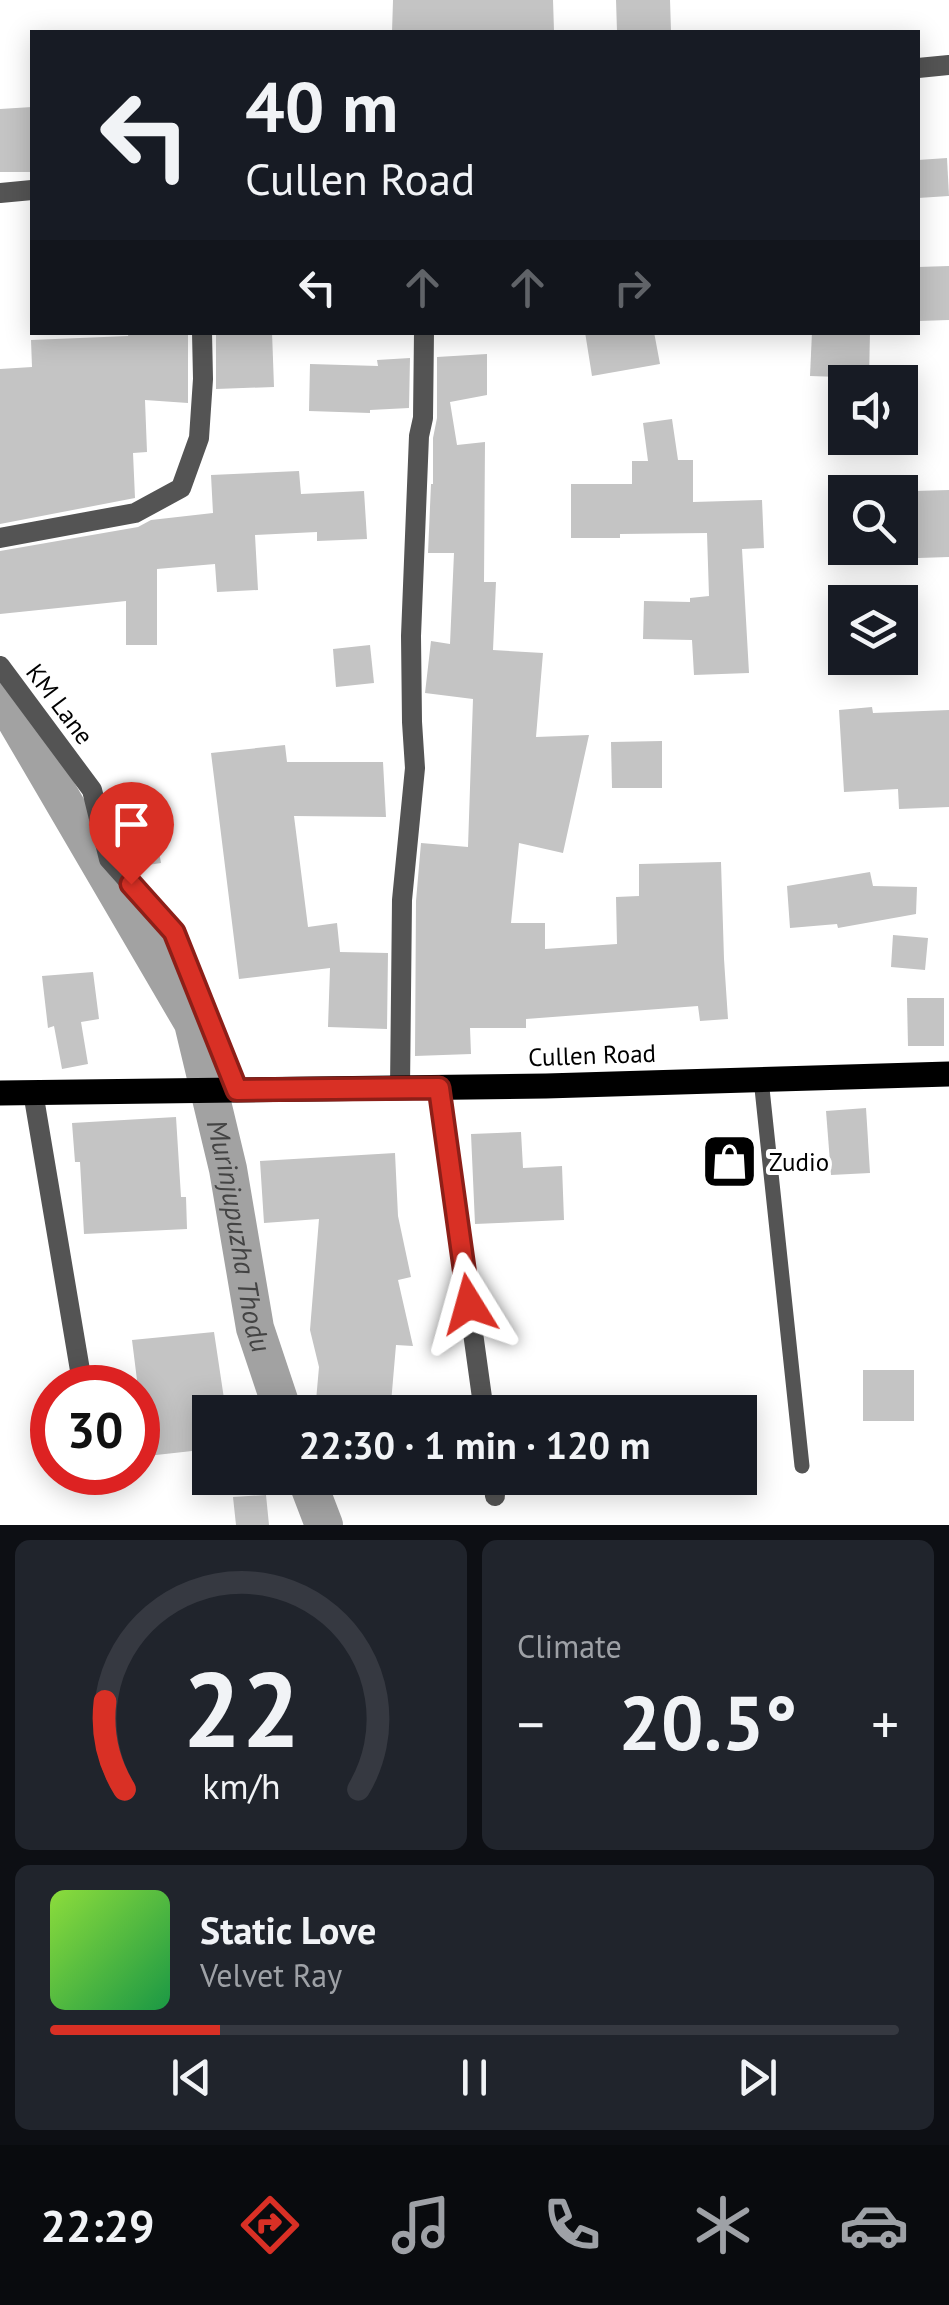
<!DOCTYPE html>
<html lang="en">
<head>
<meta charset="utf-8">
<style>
  body { margin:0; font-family:"PT Sans",sans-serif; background:#20242c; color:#f1f3f6; height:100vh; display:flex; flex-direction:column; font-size:38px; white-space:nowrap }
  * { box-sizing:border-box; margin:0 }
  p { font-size:32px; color:#9ea1a6 }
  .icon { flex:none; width:55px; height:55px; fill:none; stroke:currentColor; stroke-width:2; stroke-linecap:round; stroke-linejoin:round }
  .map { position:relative; height:1525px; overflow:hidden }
  .panel { display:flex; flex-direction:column; gap:15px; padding:15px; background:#0d0f14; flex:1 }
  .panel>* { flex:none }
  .top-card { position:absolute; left:30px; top:30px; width:890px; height:305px; border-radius:0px; box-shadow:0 5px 25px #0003; background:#171b24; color:#f1f3f6; overflow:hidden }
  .tools { position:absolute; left:828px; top:365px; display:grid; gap:20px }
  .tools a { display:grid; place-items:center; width:90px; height:90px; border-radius:0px; background:#171b24; box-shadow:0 5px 25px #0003; font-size:50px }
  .speed { position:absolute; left:30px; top:1365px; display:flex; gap:20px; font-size:50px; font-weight:700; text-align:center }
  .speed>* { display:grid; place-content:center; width:130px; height:130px; border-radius:50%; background:#171b24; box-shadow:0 5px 25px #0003; line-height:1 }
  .speed .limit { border:15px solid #d22; background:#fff; color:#111 }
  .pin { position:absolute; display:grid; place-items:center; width:85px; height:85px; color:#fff; margin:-102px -42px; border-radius:50% 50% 50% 0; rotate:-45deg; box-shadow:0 0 10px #0007 }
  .pin .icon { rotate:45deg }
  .me { position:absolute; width:110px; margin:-55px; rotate:352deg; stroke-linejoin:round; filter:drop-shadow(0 0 8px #0008) }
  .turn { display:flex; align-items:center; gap:35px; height:210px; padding:0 50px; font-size:45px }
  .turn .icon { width:130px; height:130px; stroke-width:2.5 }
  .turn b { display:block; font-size:70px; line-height:85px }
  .lanes { display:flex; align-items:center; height:95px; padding:0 50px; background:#0003; justify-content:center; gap:50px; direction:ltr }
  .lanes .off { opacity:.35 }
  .big { font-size:75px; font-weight:700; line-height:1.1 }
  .panel .tile { flex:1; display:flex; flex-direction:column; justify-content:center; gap:15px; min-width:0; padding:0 35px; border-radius:15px; background:#20242c }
  .panel .dial { align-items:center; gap:0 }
  .dial svg { height:260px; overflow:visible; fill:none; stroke:#363941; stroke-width:7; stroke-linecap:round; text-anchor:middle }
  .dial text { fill:#f1f3f6; stroke:none }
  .song { display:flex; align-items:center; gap:30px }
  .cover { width:120px; height:120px; border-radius:15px; background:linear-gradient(135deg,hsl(90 70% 55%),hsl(140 70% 35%)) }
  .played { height:10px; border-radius:5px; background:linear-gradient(90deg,#d93025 20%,#363941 20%) }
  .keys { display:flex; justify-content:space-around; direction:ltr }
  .heat { display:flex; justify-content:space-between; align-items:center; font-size:55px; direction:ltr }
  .panel .tiles { flex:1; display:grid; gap:15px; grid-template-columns:1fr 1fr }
  .tile:last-child { grid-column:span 2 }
  .trip { position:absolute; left:192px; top:1395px; width:565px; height:100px; border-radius:0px; background:#171b24; box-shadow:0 5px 25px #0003; font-weight:700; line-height:100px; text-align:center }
  .tab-bar { display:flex; height:160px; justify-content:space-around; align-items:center; background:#090b0e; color:#9ea1a6 }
  .tab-bar .icon { width:70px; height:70px }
  .tab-bar .selected { color:#d93025 }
  .tab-bar b { font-size:45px; color:#f1f3f6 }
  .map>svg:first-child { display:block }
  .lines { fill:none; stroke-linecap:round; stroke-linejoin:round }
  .canal { stroke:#a2a2a2; stroke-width:38 }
  .building { fill:#c4c4c4 }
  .service { stroke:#545454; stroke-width:15 }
  .minor { stroke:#545454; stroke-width:20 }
  .primary { stroke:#000; stroke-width:25 }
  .route-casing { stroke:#8d1f18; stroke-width:25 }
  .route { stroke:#d93025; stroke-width:18 }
  .labels { text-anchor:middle; stroke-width:8; stroke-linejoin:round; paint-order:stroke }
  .street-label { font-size:25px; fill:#000; stroke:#fff }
  .poi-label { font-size:25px; fill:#000; stroke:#fff; text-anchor:start }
  .water-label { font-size:28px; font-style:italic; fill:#434343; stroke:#fff }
</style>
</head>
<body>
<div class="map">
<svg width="949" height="1525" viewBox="0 0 949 1525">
  <rect width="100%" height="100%" fill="#fff"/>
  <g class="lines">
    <g class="canal">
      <path id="s1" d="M0,693L193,1023L228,1169L255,1328L283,1412"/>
      <path d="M306,1478L324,1525"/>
    </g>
  </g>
  <g class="building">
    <path d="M393,0H553L554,32H392Z"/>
    <path d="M616,0H670L671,32H617Z"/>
    <path d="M32,107V172H0V109Z"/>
    <path d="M947,158L949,196L918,198V160Z"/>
    <path d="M949,266V320L918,321V267Z"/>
    <path d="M129,332H188V403L145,400L147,452L133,453L135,498L0,524V369L32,367L31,340L128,336Z"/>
    <path d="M216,332H272L274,387L216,389Z"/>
    <path d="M585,332H654L660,364L592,376Z"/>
    <path d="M812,332H870L869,378L810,376Z"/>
    <path d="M487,354V395L450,402L457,445L485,442L484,582H496L493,650L543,653L536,737L589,735L563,853L519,843L511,923H545V949L617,944L616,897L639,896V864L721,862L724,959L728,1019L700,1021L698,1006L526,1019V1028H470L471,1054L415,1056L416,901L421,843L468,847L473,699L425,693L431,641L450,644L454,553H428L431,484H433V438L437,418V357Z"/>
    <path d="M410,358L409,408L370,410V413L309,411L310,364L378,366L377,360Z"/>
    <path d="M672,419L678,460H693V502L762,500L764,548L742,549L749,673L694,675L692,640L643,639L644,601L690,602V598L709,596L707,533L620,534V538H571V484H632V461H648L643,423Z"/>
    <path d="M299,471L301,494L364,491L367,539L317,541V532L255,535L258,590L217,592L215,564L157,569V645H126V601L0,614V551L138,527L151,520L213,513L211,475Z"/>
    <path d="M949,490V557L918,558L915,491Z"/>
    <path d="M370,645L374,683L336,687L333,649Z"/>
    <path d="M872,707L873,713L949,710V807L899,809L898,789L844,792L839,710Z"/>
    <path d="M662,741V788H612L611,742Z"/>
    <path d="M285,745L287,762H383L386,817L294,816L308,927L337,923L340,952L388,953L387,1029L328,1027L330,968L239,979L211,753Z"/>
    <path d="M150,798L161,863L135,867L124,855L115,804Z"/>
    <path d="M870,872L873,886L917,887L916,914L838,928L837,924L790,928L787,886Z"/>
    <path d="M893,935L928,938L925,970L891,967Z"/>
    <path d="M93,972L99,1019L81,1022L88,1064L62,1069L54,1026L48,1028L42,976Z"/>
    <path d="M907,998H944V1046H908Z"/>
    <path d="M866,1108L870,1173L831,1175L826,1111Z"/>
    <path d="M176,1117L181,1197H186L187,1229L84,1234L80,1162H75L72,1123Z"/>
    <path d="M521,1132L523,1168L562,1166L564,1220L475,1224L471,1134Z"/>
    <path d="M395,1153L398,1216L411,1277L398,1280L413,1346L396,1345L391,1403L373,1407L374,1412H315L319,1367L310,1330L319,1219L264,1223L260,1161Z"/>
    <path d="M214,1332L226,1412H210V1449L138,1457V1388L132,1340Z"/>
    <rect x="863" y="1370" width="51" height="51"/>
    <path d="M266,1495L269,1525H236L233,1497Z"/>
  </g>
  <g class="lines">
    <path class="service" d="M761,1079L802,1466"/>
    <g class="minor">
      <path d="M918,68L949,65"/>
      <path d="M0,193L32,190"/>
      <path d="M0,538L135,513L181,488L199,438L203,379L202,332"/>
      <path d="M0,666L92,790L109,859L174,932L237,1089"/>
      <path d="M439,1088L484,1412"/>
      <path d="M400,1089L402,900L415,768L412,722L411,636L419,436L423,418L424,332"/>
      <path d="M33,1092L83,1388"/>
      <path d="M493,1478L495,1496"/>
    </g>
    <path class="primary" d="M0,1093L546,1086L949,1074"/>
  </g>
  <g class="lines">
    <defs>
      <path id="route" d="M131,884L174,932L237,1090L439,1088L469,1304"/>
    </defs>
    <use href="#route" class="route-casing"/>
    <use href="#route" class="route"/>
  </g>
  <defs>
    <symbol id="shop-square" viewBox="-11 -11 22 22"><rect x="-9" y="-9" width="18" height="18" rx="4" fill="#000" stroke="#fff"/><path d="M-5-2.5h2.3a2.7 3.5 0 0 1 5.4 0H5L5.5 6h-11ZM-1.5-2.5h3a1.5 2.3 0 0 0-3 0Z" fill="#fff"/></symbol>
  </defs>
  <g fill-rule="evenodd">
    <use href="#shop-square" x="698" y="1130" width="63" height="63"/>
  </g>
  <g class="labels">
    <g class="street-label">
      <text transform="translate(60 704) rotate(53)" y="9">KM Lane</text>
      <text transform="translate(592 1055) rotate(-2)" y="9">Cullen Road</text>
    </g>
    <g class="poi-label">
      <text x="769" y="1171">Zudio</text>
    </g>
    <g class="water-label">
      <text dy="10" stroke="none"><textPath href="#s1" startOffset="600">Murinjupuzha Thodu</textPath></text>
    </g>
  </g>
</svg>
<div class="tools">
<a><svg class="icon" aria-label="sound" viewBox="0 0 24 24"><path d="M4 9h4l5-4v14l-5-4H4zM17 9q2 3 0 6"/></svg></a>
<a><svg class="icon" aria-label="search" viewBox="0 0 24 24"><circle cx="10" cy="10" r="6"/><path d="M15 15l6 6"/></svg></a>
<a><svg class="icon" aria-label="layers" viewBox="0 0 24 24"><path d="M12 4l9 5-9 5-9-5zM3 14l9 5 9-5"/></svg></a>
</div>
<div class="speed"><div class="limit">30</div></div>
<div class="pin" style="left:131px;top:884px;background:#d93025"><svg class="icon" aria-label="arrive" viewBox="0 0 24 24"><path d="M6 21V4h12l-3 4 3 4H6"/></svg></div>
<svg class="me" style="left:469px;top:1304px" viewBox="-20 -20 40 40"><path d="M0-17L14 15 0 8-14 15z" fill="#d93025" stroke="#fff" stroke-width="4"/></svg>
<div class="trip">22:30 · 1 min · 120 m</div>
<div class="top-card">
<div class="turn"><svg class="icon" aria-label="left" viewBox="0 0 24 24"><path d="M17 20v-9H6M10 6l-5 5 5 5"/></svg><div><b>40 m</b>Cullen Road</div></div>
<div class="lanes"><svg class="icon" aria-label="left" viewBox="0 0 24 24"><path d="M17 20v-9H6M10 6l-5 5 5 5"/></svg><svg class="icon off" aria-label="ahead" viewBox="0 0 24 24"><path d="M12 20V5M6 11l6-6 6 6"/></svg><svg class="icon off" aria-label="ahead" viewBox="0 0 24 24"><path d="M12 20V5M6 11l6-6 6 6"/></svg><svg class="icon off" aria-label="right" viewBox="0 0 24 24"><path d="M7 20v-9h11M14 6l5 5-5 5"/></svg></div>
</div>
</div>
<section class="panel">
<div class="tiles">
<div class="tile dial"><svg viewBox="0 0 100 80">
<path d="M14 69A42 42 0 1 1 86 69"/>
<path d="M14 69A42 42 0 0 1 8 42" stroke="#d93025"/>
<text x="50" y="56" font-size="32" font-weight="700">22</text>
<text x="50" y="72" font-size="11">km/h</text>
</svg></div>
<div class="tile"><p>Climate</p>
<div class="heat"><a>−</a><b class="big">20.5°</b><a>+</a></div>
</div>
<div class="tile">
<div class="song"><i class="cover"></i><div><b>Static Love</b><p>Velvet Ray</p></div></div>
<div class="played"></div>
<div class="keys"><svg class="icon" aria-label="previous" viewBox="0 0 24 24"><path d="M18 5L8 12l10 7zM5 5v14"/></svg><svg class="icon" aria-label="pause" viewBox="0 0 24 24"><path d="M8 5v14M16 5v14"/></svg><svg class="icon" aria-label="next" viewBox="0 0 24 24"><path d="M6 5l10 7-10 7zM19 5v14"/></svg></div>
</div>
</div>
</section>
<nav class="tab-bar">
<b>22:29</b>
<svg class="icon selected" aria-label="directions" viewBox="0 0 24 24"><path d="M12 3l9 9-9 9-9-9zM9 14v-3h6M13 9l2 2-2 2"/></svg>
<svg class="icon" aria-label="music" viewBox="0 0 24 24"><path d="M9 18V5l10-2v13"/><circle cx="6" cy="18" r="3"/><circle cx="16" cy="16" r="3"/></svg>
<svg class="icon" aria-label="phone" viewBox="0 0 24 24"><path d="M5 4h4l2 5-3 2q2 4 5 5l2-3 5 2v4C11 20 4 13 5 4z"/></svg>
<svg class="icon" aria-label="climate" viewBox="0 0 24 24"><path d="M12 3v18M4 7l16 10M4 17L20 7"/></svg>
<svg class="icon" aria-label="car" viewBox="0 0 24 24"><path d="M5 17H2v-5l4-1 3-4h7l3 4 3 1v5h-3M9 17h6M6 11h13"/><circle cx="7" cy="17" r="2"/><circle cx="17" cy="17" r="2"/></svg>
</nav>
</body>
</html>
